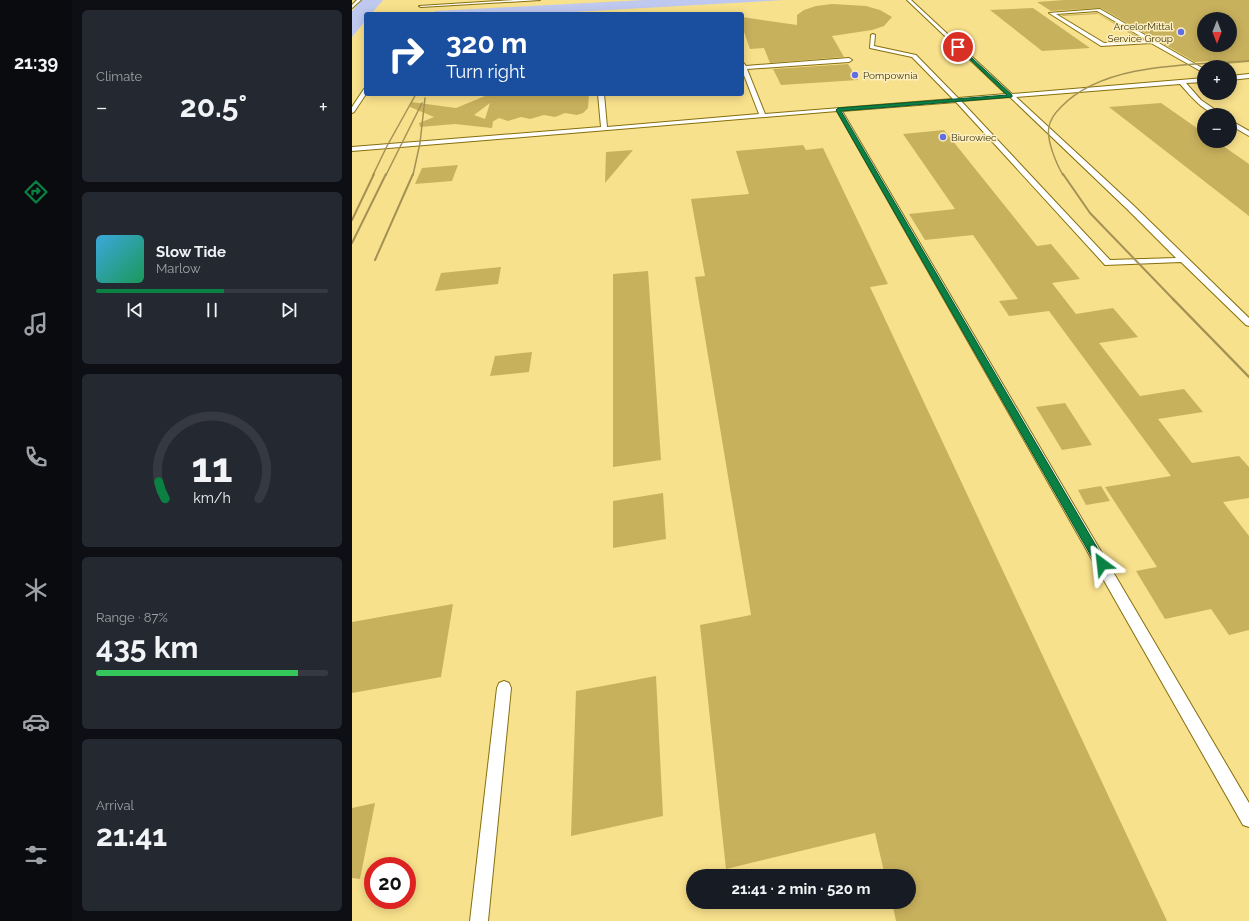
<!DOCTYPE html>
<html lang="en">
<head>
<meta charset="utf-8">
<style>
  body { margin:0; font-family:Raleway,sans-serif; background:#242831; color:#f1f3f6; height:100vh; display:flex; flex-direction:column; font-size:15px; white-space:nowrap }
  * { box-sizing:border-box; margin:0 }
  p { font-size:13px; color:#9ea1a6 }
  .icon { flex:none; width:22px; height:22px; fill:none; stroke:currentColor; stroke-width:2; stroke-linecap:round; stroke-linejoin:round }
  .map { position:relative; flex:1; overflow:hidden }
  .drawer { display:flex; flex-direction:column; gap:10px; padding:10px; background:#0d0f14; width:280px }
  .drawer>* { flex:none }
  .guide { position:absolute; left:12px; top:12px; width:380px; height:84px; border-radius:4px; box-shadow:0 2px 10px #0003; background:#1a4fa0; color:#fff; overflow:hidden }
  .needle { width:26px; rotate:180deg }
  .controls { position:absolute; left:845px; top:12px; display:grid; gap:8px }
  .controls a { display:grid; place-items:center; width:40px; height:40px; border-radius:50%; background:#171b24; box-shadow:0 2px 10px #0003; font-size:20px }
  .speed { position:absolute; left:12px; top:857px; display:flex; gap:8px; font-size:20px; font-weight:700; text-align:center }
  .speed>* { display:grid; place-content:center; width:52px; height:52px; border-radius:50%; background:#171b24; box-shadow:0 2px 10px #0003; line-height:1 }
  .speed .limit { border:6px solid #d22; background:#fff; color:#111 }
  .pin { position:absolute; display:grid; place-items:center; width:34px; height:34px; color:#fff; margin:-17px; border:2px solid #fff; border-radius:50%; box-shadow:0 1px 4px #0007 }
  .me { position:absolute; width:44px; margin:-22px; rotate:330deg; stroke-linejoin:round; filter:drop-shadow(0 0 3px #0008) }
  .turn { display:flex; align-items:center; gap:14px; height:84px; padding:0 16px; font-size:18px }
  .turn .icon { width:52px; height:52px; stroke-width:2.5 }
  .turn b { display:block; font-size:28px; line-height:34px }
  .big { font-size:30px; font-weight:700; line-height:1.1 }
  .drawer .card { flex:1; display:flex; flex-direction:column; justify-content:center; gap:6px; min-width:0; padding:0 14px; border-radius:6px; background:#242831 }
  .drawer .dial { align-items:center; gap:0 }
  .dial svg { height:104px; overflow:visible; fill:none; stroke:#363941; stroke-width:7; stroke-linecap:round; text-anchor:middle }
  .dial text { fill:#f1f3f6; stroke:none }
  .song { display:flex; align-items:center; gap:12px }
  .cover { width:48px; height:48px; border-radius:6px; background:linear-gradient(135deg,hsl(200 70% 55%),hsl(150 70% 35%)) }
  .played { height:4px; border-radius:2px; background:linear-gradient(90deg,#0b8043 55%,#363941 55%) }
  .keys { display:flex; justify-content:space-around; direction:ltr }
  .heat { display:flex; justify-content:space-between; align-items:center; font-size:22px; direction:ltr }
  .charge { height:6px; border-radius:3px; background:linear-gradient(90deg,#34c759 87%,#363941 0) }
  .trip { position:absolute; left:334px; top:869px; width:230px; height:40px; border-radius:20px; background:#171b24; box-shadow:0 2px 10px #0003; font-weight:700; line-height:40px; text-align:center }
  main { display:flex; flex:1; min-height:0 }
  .dock { display:flex; flex-direction:column; width:72px; justify-content:space-around; align-items:center; background:#090b0e; color:#9ea1a6 }
  .dock .icon { width:28px; height:28px }
  .dock .selected { color:#0b8043 }
  .dock b { font-size:18px; color:#f1f3f6 }
  .map>svg:first-child { display:block }
  .green { fill:#bfc8ee }
  .building { fill:#c8b15d; fill-rule:evenodd }
  .lines { fill:none; stroke-linecap:round; stroke-linejoin:round }
  .service-casing { stroke:#856f0d; stroke-width:2 }
  .service { fill:#fff; fill-rule:evenodd }
  .rail-far2 { stroke:#a39254; stroke-width:1.5 }
  .rail-far1 { stroke:#a39254; stroke-width:2 }
  .rail { stroke:#a39254; stroke-width:2.5 }
  .route { fill:#0b8043; stroke:#07532c }
  .poi-dot { fill:#606ee6; stroke:#fdefbe; stroke-width:1.5 }
  .labels { text-anchor:middle; stroke-width:3; stroke-linejoin:round; paint-order:stroke }
  .far-poi-label { font-size:10px; fill:#3f3612; stroke:#fdefbe; text-anchor:start }
</style>
</head>
<body>
<main>
<nav class="dock">
<b>21:39</b>
<svg class="icon selected" aria-label="directions" viewBox="0 0 24 24"><path d="M12 3l9 9-9 9-9-9zM9 14v-3h6M13 9l2 2-2 2"/></svg>
<svg class="icon" aria-label="music" viewBox="0 0 24 24"><path d="M9 18V5l10-2v13"/><circle cx="6" cy="18" r="3"/><circle cx="16" cy="16" r="3"/></svg>
<svg class="icon" aria-label="phone" viewBox="0 0 24 24"><path d="M5 4h4l2 5-3 2q2 4 5 5l2-3 5 2v4C11 20 4 13 5 4z"/></svg>
<svg class="icon" aria-label="climate" viewBox="0 0 24 24"><path d="M12 3v18M4 7l16 10M4 17L20 7"/></svg>
<svg class="icon" aria-label="car" viewBox="0 0 24 24"><path d="M5 17H2v-5l4-1 3-4h7l3 4 3 1v5h-3M9 17h6M6 11h13"/><circle cx="7" cy="17" r="2"/><circle cx="17" cy="17" r="2"/></svg>
<svg class="icon" aria-label="filters" viewBox="0 0 24 24"><path d="M4 7h16M4 17h16"/><circle cx="9" cy="7" r="2"/><circle cx="15" cy="17" r="2"/></svg>
</nav>
<section class="drawer">
<div class="card"><p>Climate</p>
<div class="heat"><a>−</a><b class="big">20.5°</b><a>+</a></div>
</div>
<div class="card">
<div class="song"><i class="cover"></i><div><b>Slow Tide</b><p>Marlow</p></div></div>
<div class="played"></div>
<div class="keys"><svg class="icon" aria-label="previous" viewBox="0 0 24 24"><path d="M18 5L8 12l10 7zM5 5v14"/></svg><svg class="icon" aria-label="pause" viewBox="0 0 24 24"><path d="M8 5v14M16 5v14"/></svg><svg class="icon" aria-label="next" viewBox="0 0 24 24"><path d="M6 5l10 7-10 7zM19 5v14"/></svg></div>
</div>
<div class="card dial"><svg viewBox="0 0 100 80">
<path d="M14 69A42 42 0 1 1 86 69"/>
<path d="M14 69A42 42 0 0 1 9 56" stroke="#0b8043"/>
<text x="50" y="56" font-size="32" font-weight="700">11</text>
<text x="50" y="72" font-size="11">km/h</text>
</svg></div>
<div class="card"><p>Range · 87%</p><b class="big">435 km</b><div class="charge"></div></div>
<div class="card"><p>Arrival</p><b class="big">21:41</b></div>
</section>
<div class="map">
<svg width="897" height="921" viewBox="0 0 897 921">
  <rect width="100%" height="100%" fill="#f8e18c"/>
  <g class="green">
    <path d="M10,0H31L19,14H14V20L0,37V11Z"/>
    <path d="M292,0H432L186,14H81L83,11Z"/>
  </g>
  <g class="building">
    <path d="M712,0H897V62L864,65L858,61L843,62L812,44L817,42L810,43L749,8L699,11L685,2ZM852,19H878V45H852Z"/>
    <path d="M480,4L514,6L528,10L540,17L532,26L520,30L480,36L492,57L418,63L412,48L398,49L390,26V17L445,25V15L452,10L464,6Z"/>
    <path d="M681,8L738,48L690,51L638,10Z"/>
    <path d="M745,13L790,39H787L746,14L711,16L709,15Z"/>
    <path d="M496,64L506,80L429,85L421,69Z"/>
    <path d="M138,94H237L236,108L231,113L225,115L213,113L203,117L192,115L178,119L169,117L156,121L147,118L140,122H141L140,128L103,124L68,127L67,123L82,117L58,107L59,102L104,108ZM138,103L133,119L122,115Z"/>
    <path d="M809,103L852,133V141H864L897,164V216L757,107Z"/>
    <path d="M592,130L685,246L699,244L728,279L700,283L724,314L761,308L786,337L747,343L788,396L832,389L851,412L806,419L840,463L887,456L897,467V498L871,502L897,536V630L877,635L859,609L813,619L784,571L805,567L753,487L819,476L697,311L657,316L647,301L666,299L621,235L573,240L557,214L603,209L551,134Z"/>
    <path d="M451,145L454,150L471,148L536,284L518,287L815,921H544L540,902H557V876H533L523,833L374,869L348,625L399,615L343,277L353,276L339,199L397,194L384,151Z"/>
    <path d="M281,150L253,183L254,152Z"/>
    <path d="M106,165L100,181L63,184L70,168Z"/>
    <path d="M149,267L146,284L83,291L89,273Z"/>
    <path d="M296,271L309,460L261,467V274Z"/>
    <path d="M180,352L177,372L138,376L143,356Z"/>
    <path d="M713,403L740,445L710,450L684,407Z"/>
    <path d="M749,486L758,501L734,505L726,490Z"/>
    <path d="M311,493L314,539L261,548V501Z"/>
    <path d="M101,604L89,677L0,693V622Z"/>
    <path d="M304,676L311,816L219,836L224,691Z"/>
    <path d="M23,803L8,879L0,878V808Z"/>
  </g>
  <g class="lines">
    <defs>
      <g id="service">
        <path d="M5,0H9L0,8V5Z"/>
        <path d="M162,0H188L69,7L67,6Z"/>
        <path d="M555,0H559L660,94L852,78V82L834,83L849,100L871,115C853,115 839,96 828,84L664,97L781,205L897,318V326L894,325L829,262L753,265L604,102L490,111L897,803V827L891,825L485,111L0,151V147L249,127L246,94H252L255,127L407,114L390,70V61L394,66L497,58L500,60L497,62L395,69L413,114L601,99L560,57L518,48L519,35L521,34L523,35L522,46L564,55L606,98L654,94ZM658,97L775,209L824,258L758,260L609,101Z"/>
        <path d="M748,9L852,69V73L799,43L749,46L697,13ZM745,11L795,40L752,43L704,14Z"/>
        <path d="M897,74V78L878,80V76Z"/>
        <path d="M14,88V94L2,112L0,113V107L12,89Z"/>
        <path d="M878,120L897,131V136L878,125Z"/>
        <path d="M152,681L157,683L159,688L136,921H118L145,688L147,683Z"/>
      </g>
    </defs>
    <use href="#service" class="service-casing"/>
    <use href="#service" class="service"/>
    <g class="rail-far2">
      <path d="M21,175L35,146L64,94"/>
      <path d="M34,175L70,103"/>
      <path d="M61,175L68,143L73,98"/>
      <path d="M711,175C705,165 694,140 697,127C698,119 704,112 709,107C752,62 840,65 897,61"/>
    </g>
    <g class="rail-far1">
      <path d="M711,174L738,213L822,300"/>
      <path d="M0,220L22,174"/>
      <path d="M0,243L34,174"/>
      <path d="M23,260L61,174"/>
    </g>
    <path class="rail" d="M821,299L897,377"/>
  </g>
  <path class="route" d="M605,46H607L660,95V97L489,111L753,561L755,564L753,568L750,569L746,568L484,110L486,108L655,95L605,47Z"/>
  <g class="poi-dot">
    <circle cx="829" cy="32" r="4"/>
    <circle cx="503" cy="75" r="4"/>
    <circle cx="591" cy="137" r="4"/>
  </g>
  <g class="labels">
    <g class="far-poi-label">
      <text x="821" y="30" text-anchor="end">ArcelorMittal<tspan x="821" dy="12">Service Group</tspan></text>
      <text x="511" y="79">Pompownia</text>
      <text x="599" y="141">Biurowiec</text>
    </g>
  </g>
</svg>
<div class="controls">
<a><svg class="needle" viewBox="-14 -14 28 28"><path d="M0-13l5 13h-10z" fill="#e53935"/><path d="M0 13l5-13h-10z" fill="#9ea1a6"/></svg></a>
<a>+</a>
<a>−</a>
</div>
<div class="speed"><div class="limit">20</div></div>
<div class="pin" style="left:606px;top:47px;background:#d93025"><svg class="icon" aria-label="arrive" viewBox="0 0 24 24"><path d="M6 21V4h12l-3 4 3 4H6"/></svg></div>
<svg class="me" style="left:750px;top:564px" viewBox="-20 -20 40 40"><path d="M0-17L14 15 0 8-14 15z" fill="#0b8043" stroke="#fff" stroke-width="4"/></svg>
<div class="trip">21:41 · 2 min · 520 m</div>
<div class="guide">
<div class="turn"><svg class="icon" aria-label="right" viewBox="0 0 24 24"><path d="M7 20v-9h11M14 6l5 5-5 5"/></svg><div><b>320 m</b>Turn right</div></div>
</div>
</div>
</main>
</body>
</html>
